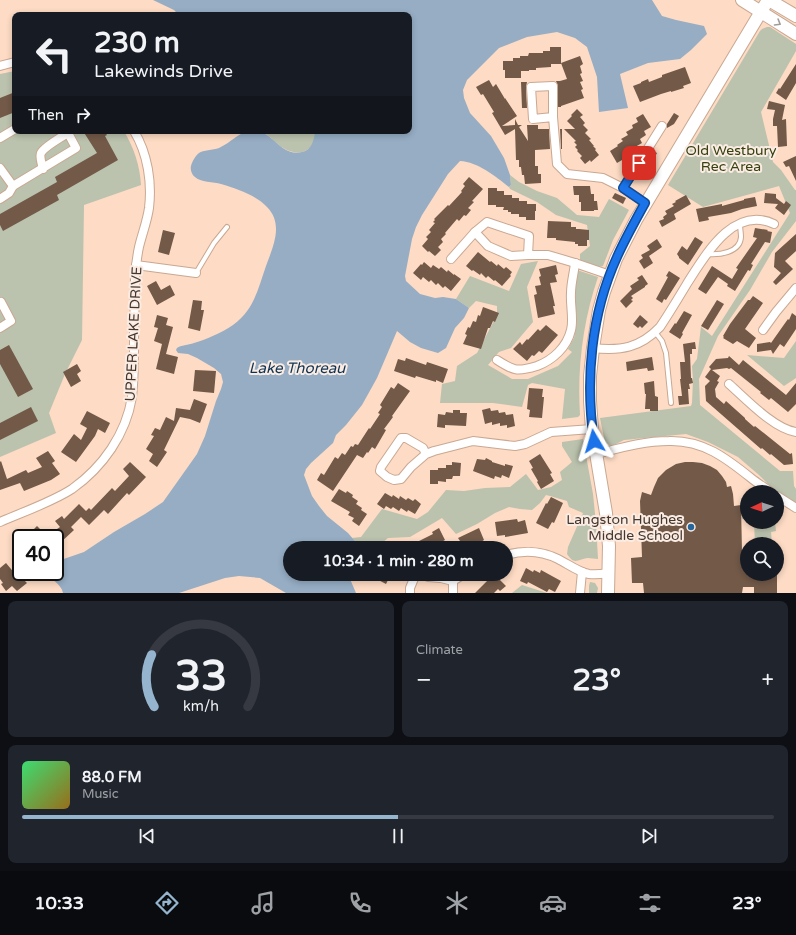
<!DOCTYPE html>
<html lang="en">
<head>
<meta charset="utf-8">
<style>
  body { margin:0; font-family:"Varela Round",sans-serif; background:#20242c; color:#f1f3f6; height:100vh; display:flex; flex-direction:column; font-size:15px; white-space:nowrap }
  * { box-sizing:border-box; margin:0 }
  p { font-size:13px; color:#9ea1a6 }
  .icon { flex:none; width:22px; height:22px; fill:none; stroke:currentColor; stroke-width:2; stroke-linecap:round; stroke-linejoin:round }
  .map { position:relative; height:593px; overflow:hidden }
  .side { display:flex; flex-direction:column; gap:8px; padding:8px; background:#0d0f14; flex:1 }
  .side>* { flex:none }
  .top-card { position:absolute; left:12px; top:12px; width:400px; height:122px; border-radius:8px; box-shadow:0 2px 6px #0003; background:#171b24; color:#f1f3f6; overflow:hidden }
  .needle { width:26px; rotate:266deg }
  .controls { position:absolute; left:740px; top:485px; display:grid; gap:8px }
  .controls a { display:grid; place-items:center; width:44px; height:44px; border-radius:50%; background:#171b24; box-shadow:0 2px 6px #0003; font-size:20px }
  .speed { position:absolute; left:12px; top:529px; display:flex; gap:8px; font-size:20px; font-weight:700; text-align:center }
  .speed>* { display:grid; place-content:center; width:52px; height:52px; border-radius:50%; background:#171b24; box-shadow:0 2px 6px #0003; line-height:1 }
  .speed .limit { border:2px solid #111; border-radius:6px; background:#fff; color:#111 }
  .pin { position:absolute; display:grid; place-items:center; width:34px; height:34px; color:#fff; margin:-17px; border-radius:8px; box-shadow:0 2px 6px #0006 }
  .me { position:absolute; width:44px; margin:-22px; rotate:353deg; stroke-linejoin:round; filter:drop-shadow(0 0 3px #0008) }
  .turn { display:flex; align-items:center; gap:14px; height:84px; padding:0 16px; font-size:18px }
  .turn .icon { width:52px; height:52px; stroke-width:2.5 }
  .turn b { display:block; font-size:28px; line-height:34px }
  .then { display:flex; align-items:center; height:38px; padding:0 16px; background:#0003; gap:8px; font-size:15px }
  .big { font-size:30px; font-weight:700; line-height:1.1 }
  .side .card { flex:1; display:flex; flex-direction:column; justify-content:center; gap:6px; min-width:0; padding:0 14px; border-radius:8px; background:#20242c }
  .side .dial { align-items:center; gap:0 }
  .dial svg { height:104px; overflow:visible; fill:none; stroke:#363941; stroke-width:7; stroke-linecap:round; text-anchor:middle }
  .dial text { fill:#f1f3f6; stroke:none }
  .song { display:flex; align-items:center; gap:12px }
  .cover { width:48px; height:48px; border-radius:6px; background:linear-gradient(135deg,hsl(140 70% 55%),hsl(40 70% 35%)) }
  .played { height:4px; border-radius:2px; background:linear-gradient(90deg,#95b4ce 50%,#363941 50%) }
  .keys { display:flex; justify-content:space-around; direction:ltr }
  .heat { display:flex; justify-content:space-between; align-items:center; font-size:22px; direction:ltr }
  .side .tiles { flex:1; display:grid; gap:8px; grid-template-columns:1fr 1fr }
  .card:last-child { grid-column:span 2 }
  .trip { position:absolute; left:283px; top:541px; width:230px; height:40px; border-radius:20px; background:#171b24; box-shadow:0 2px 6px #0003; font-weight:700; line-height:40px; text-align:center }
  .tabs { display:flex; height:64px; justify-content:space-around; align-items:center; background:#090b0e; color:#9ea1a6 }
  .tabs .icon { width:28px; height:28px }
  .tabs .current { color:#95b4ce }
  .tabs b { font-size:18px; color:#f1f3f6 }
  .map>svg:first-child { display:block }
  .green { fill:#bbc2ad }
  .water { fill:#96adc4 }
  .building { fill:#725948 }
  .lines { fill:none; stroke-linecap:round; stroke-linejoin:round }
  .lane-casing { stroke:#c9a892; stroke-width:6 }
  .street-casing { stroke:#c9a892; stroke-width:10 }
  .secondary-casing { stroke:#c9a892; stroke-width:14 }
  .lane { stroke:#fff; stroke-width:4 }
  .street { stroke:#fff; stroke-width:8 }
  .secondary { stroke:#fff; stroke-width:12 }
  .oneway { stroke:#a29b96 }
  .route-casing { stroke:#114b97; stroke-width:10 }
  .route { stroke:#1a73e8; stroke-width:7 }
  .poi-dot { fill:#25679d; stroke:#fbece3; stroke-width:1.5 }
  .labels { text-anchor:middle; stroke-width:4; stroke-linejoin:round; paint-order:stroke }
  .park-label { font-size:14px; fill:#35400f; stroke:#fbece3 }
  .street-label { font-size:14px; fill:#45372e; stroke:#fbece3 }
  .poi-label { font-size:14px; fill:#45372e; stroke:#fbece3; text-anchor:end }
  .water-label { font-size:15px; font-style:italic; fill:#0d3354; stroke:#fbece3 }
</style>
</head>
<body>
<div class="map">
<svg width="796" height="593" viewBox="0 0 796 593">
  <rect width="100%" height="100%" fill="#fddbc4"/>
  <g class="green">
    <path d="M767,27H770L796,44V51L761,112L773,162L781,170L795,190H796V221L772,252L750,290L718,336L699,379L700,405L780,471H793L794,486L796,489V505L777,493L759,475L738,457L708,442L686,434L624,440L612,446L605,443L600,418L691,406L692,403L693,380L692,366L697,359L701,327L712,336L790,213L779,186L703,207L668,185L760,31L762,29Z"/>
    <path d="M15,71V131H124C134,148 140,166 141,185L84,205L82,340L65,374L49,413L56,433L0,457V74Z"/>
    <path d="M259,131H315C315,134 315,138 314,141C309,154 296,155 285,149C279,146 275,141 270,137C267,134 262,133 259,131Z"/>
    <path d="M510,175L519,182L537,191L557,198L577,215L599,217L609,199L629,210L613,240L603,266L598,267L580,261V254L590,246L587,225L556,215L537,202L510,189L509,187L511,185Z"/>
    <path d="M538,261L527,287L533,322L511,348L499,352L488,365L512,379H528L558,366L572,352L568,349L574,338L577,322L575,301L577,270L598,277C583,321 577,368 580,415L578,417L562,419L565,389L532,383L528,385L522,407L493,403H440L442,384L455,381L457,366L477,353L497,315V306L476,301L469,308L456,299L470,276L509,291L521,264Z"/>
    <path d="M796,341V378L784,386L747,355L784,358Z"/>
    <path d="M583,439L593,494L596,524L598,559C595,559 591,558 588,558C577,559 575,566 567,554L568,547L583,513L569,507L567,501L550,496L546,495L540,503L532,510L520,509L509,507L495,513L477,524L456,534L442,518L410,537L388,538L376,548H359L360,547L352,538L361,537L382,509L417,519L428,512L446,490L464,491L485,488L510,487L526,474L538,490L551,487L562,480L560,472L572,462L562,446V442Z"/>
    <path d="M741,498L747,503V518L742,519Z"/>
    <path d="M775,522L776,531L771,532L772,544H755L754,523Z"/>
    <path d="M590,582L595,583L598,588L597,593H589V586Z"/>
    <path d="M522,585L547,593H512Z"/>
  </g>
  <path class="water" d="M153,0H652L662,16L676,20L704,26L707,34L691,50L680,59L648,63L620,74L628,108L599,112L597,77L587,47L575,38L557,32L527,37L499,48L467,80L463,90L464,98L470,113L491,136L504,158L510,175L511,185L509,187C495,176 478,162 460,161L448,174L422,215L416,227L412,239L405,276L406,281L420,294L435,298L443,297L456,299L469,308L464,318L455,328L446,348L438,353L421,348L410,342L397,331L377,378L362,405L346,425L336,435L333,443L311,463L306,469L304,475L312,496L319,506L327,516L348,533L360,547L359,548H290V574H352L350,579L356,593H286L260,578L239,576L225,578L179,593H63C61,583 50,580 46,572H55V562L84,552L114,532L145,514L163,502L197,454L205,436L216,401L221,389L223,382L221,374L214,368L197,358L188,354L178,353L176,350L177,348C181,345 188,345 194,343C207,339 221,333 233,325C254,310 258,289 266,266C273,247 284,224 267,207C256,195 237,189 221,184C214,182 200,182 195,177C192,175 190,170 191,166C192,162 195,156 199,153C203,150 213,150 219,148C233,142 240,129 257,131C274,133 281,157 302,152C312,150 314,140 315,131H409V15H179L174,10Z"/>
  <g class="building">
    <path d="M550,47H561V64H551V67L536,68V70H529V71H521V78H505V70H503V61H513V58H520V56H528L529,53H543V51H550Z"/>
    <path d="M580,56L583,64L580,66L582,73L580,74L583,81L580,82L583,89L581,90L584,98L561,106V107H558V86L556,81H560L567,79L561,63Z"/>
    <path d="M796,64V83L786,100L776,93L779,88L780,89Z"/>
    <path d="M685,67L691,83L683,86L684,88L671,92V91L661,94L640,102L633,86L641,83V82L648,79L649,82L662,77V75Z"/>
    <path d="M489,80L493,87L496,84L505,99V98L517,116L502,126L515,125V119L518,125H522L519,127L528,141L527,125H538V129H549L550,149L535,150V166H538V174H541V183L525,184L524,175H522L521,167H519V160H516L515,129L505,135L492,113L494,112L483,94L481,95L476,87Z"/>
    <path d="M521,82H527L526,87L527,108H522Z"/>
    <path d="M15,92V112L0,118V98Z"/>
    <path d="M769,101L785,105L782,120L786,119L787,146L778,147L777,126H773V119L775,110L767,109Z"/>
    <path d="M577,109L583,115L580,117L585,123L583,125L588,130L585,133L591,139L589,140L594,146H593L596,149L595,150L599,155L591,162L590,160L585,164L580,158L582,156L577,151L578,150L575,147L577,145L574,142L576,141L564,129H575L567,121L572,116L571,115Z"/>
    <path d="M674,113L679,116L674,124L667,128V124Z"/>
    <path d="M643,114L651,127L644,131L646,135L640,139L642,143L635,147L636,149L630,152L632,154L617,163L610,151L618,146L617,145L623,141L621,139L628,135L626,132L633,128L632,125L638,122L636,118Z"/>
    <path d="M560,129H562V149H561Z"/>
    <path d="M83,131H104L107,135L105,136L118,160L57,195L59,200L3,231L0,225V214L57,182L55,177L97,153Z"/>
    <path d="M653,151L657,153L647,170L643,167Z"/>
    <path d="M796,156V181L789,166L786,167L783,162Z"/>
    <path d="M469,177L483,189L472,201L474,202L468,208L471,210L466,216L464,215L459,221L457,219L445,233L446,234L441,239L443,242L438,247L441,250L435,256L429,251L428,252L422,246L428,239L426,237L431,232L429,230L435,223L433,222L435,220L434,219L448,205L449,206L462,192L461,191L465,186L463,184Z"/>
    <path d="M573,186H590L591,194H594V201H597L598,210H594V211H581V202H579V195H574Z"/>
    <path d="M488,188H497V191H504V195H512V198H519V201H527V204H536V211H535V220H526V217H519V214H511V212H508V210H503L504,207H496V205H488Z"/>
    <path d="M615,193L626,198L623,204L612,198Z"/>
    <path d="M765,193L776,194V198L784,204L786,201L791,205L784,215L775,208L778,204L764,203Z"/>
    <path d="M686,195L691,204L674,214L676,219L662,227L659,221L664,219L663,217L667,214L665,211L674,206L672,204L676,202L675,201Z"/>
    <path d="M755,197L757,206L742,209L731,213L708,217L709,220L699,222L696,209L722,204V206L744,200V199Z"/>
    <path d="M548,221L571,222V227H576V229H579L589,230V240H587V246H578V244H575V242L556,240V238H547Z"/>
    <path d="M755,228L768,230L767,231L772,232L770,243L765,242L751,264L753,265L750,271L748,270L735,291L727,286L728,284L718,277L706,294L698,289L712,266L732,279L738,269L736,268L757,238L753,237Z"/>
    <path d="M163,230L175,233L169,255L158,252Z"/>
    <path d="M796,234V251L785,261L793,269L776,285L773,282L781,273L774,267L775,253Z"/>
    <path d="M695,237L703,242L688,265L679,258V257L677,254L682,246L687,250Z"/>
    <path d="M657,239L662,247L649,256L653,263L644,269L639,261L643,258L641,255L650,250L647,246Z"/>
    <path d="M478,252L490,262L491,261L497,266L498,264L504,269L506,267L512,272L510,275L511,276L502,286L495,280L494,281L488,276L486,278L481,273L480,275L473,270L472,271L466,266Z"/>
    <path d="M424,262L431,268L433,265L439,269L441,267L447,272L448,270L454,275V274L461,279L451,291L445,286L443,288L438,283L436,285L431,280L429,282L423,277L421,280L413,273L421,264L422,265Z"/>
    <path d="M556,265L558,274L555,275L557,282L550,283L555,306H553L555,314L538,318L534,295L537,294L535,286L541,285L539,277L541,276L539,269Z"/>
    <path d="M669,271L680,278L666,300L664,299L662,303L656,299L668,277L666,276Z"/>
    <path d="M642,275L648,284L645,286V287L631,296L633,298L631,300L633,301L626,308L620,301L632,289L630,286L639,280L637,278Z"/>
    <path d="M156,281L161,290L170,285L175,295L157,305L147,286Z"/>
    <path d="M753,296L763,303L745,329L756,338L749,348L737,341L733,344L723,338L724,337L723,336L730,324L748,300H750Z"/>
    <path d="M193,300L202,301L201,310H204L200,331L188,328Z"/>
    <path d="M717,300L724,304L708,330L701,326Z"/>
    <path d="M483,307L499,313L495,322L493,321L490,328H488L481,349L463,344L467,335L465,334L468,327L470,328L473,321L476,322L478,315L480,316Z"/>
    <path d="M684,311L692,315L682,333L683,334L680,339L669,332L675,323L676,324Z"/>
    <path d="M792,313L796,316V329L784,347L780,344L773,354L771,350L757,352V344L770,342L771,343L783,326L788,319L789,320Z"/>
    <path d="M157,315L168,318L166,325L173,327L166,354L178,357L174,374L156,369L162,344L154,341L158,328L154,327Z"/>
    <path d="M640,315L648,322L642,328L640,326L638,328L633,324Z"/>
    <path d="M546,325L558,335L542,353L539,351L534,356L532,355L527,361L513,349L520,342L522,345L527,339L528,340L538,329L540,331Z"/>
    <path d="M695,342L696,349H692V354H690L691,378H692L693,383L689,384L690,389H688L689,404L679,405L678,396H682L680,379H681L680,362H685L683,344Z"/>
    <path d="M9,345L33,389L18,397L0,364V350Z"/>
    <path d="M729,356L739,365L743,360L786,395L796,383V404L788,412L771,398L769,400L760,393L761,392L731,368L729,369L727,368L712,370L720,376L717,381L719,382L715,389L716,397L724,404L726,401L745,418V419L754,427L755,426L790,454L792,453L793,464L784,465L771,454L770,455L762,448L761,449L706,401L705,386L710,381L705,377L711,369L709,367L716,359L728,358Z"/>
    <path d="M652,357L654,370L648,371L647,368L627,371L626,362Z"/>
    <path d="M406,358L426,365L427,362L448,369L443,383L436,380V382L416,376L415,378L394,371L398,359L405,361Z"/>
    <path d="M77,364L81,371L77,374L81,381L71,387L63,372Z"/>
    <path d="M195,370L216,371L214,393L193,391Z"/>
    <path d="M654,381L655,396L658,397V411H650V409H645L646,394H645L644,383Z"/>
    <path d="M398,383L410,391L392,416L393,417L384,429L386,430L375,449L372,447L368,453L367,452L363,458L357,455L333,491L317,480L321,473L324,475L335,457L338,459L342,453L345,455L351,446L353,447L355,444L358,445L369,428L370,429L380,414L378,413L382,407L380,405L391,387L394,389Z"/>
    <path d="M529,388L543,389L542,397H544L542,418L529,417L530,410L527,409Z"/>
    <path d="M194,399L207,404L200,423L190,419L180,417L164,450L167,452L157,467L149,461L153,454L146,449L154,436L151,435L155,428L160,430L166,417L174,421L176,408L190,410Z"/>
    <path d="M31,407L38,421L0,440V423Z"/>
    <path d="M490,408L491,411L498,410L499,413L505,412L506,415L513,414L515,426L507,428V425L500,426V423L492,425V422L485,424L482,410Z"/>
    <path d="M453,410H460V413H467L466,426L445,425V428L437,427L438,414L445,415L446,412L453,413Z"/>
    <path d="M87,411L110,423L105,433L98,429L95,436L76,462L61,452L74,434L81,440L87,428L80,424Z"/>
    <path d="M48,451L55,461L52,463L60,474L51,480L24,491L20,483L0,490V462L1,461L7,479L26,470L28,473L42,467L36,458Z"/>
    <path d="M540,454L552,473L550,474L554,481L541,489L537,482L538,481L531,469L533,468L529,461Z"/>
    <path d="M486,458L492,461V462L505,466V464L513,466L509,478L502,475L501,478L495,476L494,479L473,471L477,459L485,460Z"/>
    <path d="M130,462L146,477L129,495L127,493L108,514L104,510L89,525L81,517L71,527L74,530L60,543L51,533L60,527L55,521L62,516L64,519L79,504L86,511L89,508L91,510L112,488L115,491L129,476L123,469Z"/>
    <path d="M452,462L461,463L460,476H453L452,479H446V482L438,481V484H430V470H438V468H446V465H452Z"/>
    <path d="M685,462H693L702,463L710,466L717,470L722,476L726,482L727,487L731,486L733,494L734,506L741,505L742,552H747V574H777V593H754V587H743L742,593H644L643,583H632L631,558L642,557L640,501L642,492L651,495L654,487L658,478L666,470L676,464Z"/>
    <path d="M339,489L346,493L347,491L353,495L352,497L358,501L356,504L362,508L361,510L367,514L359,526L352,521L354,518L348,515L350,512L331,501Z"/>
    <path d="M385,493L392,497L393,495L399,499L400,496L406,500L408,498L413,501L415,499L421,504L415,514L408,510L407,512L401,508L399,511L393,507L391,509L386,506L384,509L377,504Z"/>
    <path d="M551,497L563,503L554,523L552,522L548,529L536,523L546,503L547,504Z"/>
    <path d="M517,519L518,522L525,520L528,533L505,537V535L497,536L495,522Z"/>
    <path d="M37,526L45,534L41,538H25Z"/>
    <path d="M439,528L445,540L438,544L439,546L435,548H405L433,534L432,532Z"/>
    <path d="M479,528L484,540L478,544L479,546L476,548H446L460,541L458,538Z"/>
    <path d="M6,563L16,575L21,570V572H24L27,577L24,580L27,583L17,591L12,586L6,591L1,584L3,583L0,579V568Z"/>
    <path d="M526,568L533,572L534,570L540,573L541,570L561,581L555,592L549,589L547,592L528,582L527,584L520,581Z"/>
    <path d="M367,574H391L386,584Z"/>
    <path d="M496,576L506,586L500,591L498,589L494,593H475L489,579L491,581Z"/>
  </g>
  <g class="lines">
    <defs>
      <g id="lane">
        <path d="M707,254C719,255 740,253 741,237C741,233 740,228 740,224"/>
        <path d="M196,273L214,243L227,227"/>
        <path d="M655,332L662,341L666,353L671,403"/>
      </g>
      <g id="street">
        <path d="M0,66L15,62"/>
        <path d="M553,117L533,119L531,87L553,86V117L557,164L567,174L603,178L623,188L645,203"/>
        <path d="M0,138L15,129"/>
        <path d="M0,168L13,186L76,148L68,133C63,136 44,147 41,153C39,157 42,164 43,169"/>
        <path d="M623,188L662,126"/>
        <path d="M0,199L9,193L13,186"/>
        <path d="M487,222L529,236L528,255L511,256L488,246L475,232Z"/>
        <path d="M528,255H548L575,263L610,275"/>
        <path d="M451,259L475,232"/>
        <path d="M136,265L196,273"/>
        <path d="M0,303L1,302L11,321L0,328"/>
        <path d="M763,330L776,312L796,288"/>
        <path d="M593,348C621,351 640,348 660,327C670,312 679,297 688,282C706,254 734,205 774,224"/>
        <path d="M497,360C514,371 517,372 537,366C553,360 567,347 571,330C574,320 570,304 571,293C571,283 574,273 575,263"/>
        <path d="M729,384C746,399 774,429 796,432"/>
        <path d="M426,454L423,448L406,438H401L381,467L380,471L387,477L394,480L401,479L411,467L426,454L434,451L473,441L515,446L525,444L551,432L592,429"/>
        <path d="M596,454C620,448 644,441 669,441C703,440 726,458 751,478C757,483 764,487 771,492"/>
        <path d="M777,496L796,508"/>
        <path d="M0,522C23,512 52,502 72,489C103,467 126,434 132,397C134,380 134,362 134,345C134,322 135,298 135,275C136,266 137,256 139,247C142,234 147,222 149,208C152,183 148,154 134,131"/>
        <path d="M506,555C523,550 542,551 558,559C568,564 578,572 589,574C596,575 602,574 608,573"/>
        <path d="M453,581L464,574"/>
        <path d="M410,593V588L415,576L421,574L428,577L441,578L453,581V593"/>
        <path d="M580,593L582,572"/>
      </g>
      <g id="secondary">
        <path d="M742,0L796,34"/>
        <path d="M769,0L796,16"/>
        <path d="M608,593L609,546L606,513L592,429L590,401V376L593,348L599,310L604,292L616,259L636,220L768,0"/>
      </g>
    </defs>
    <use href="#lane" class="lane-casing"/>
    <use href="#street" class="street-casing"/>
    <use href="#secondary" class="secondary-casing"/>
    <use href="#lane" class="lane"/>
    <use href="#street" class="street"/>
    <use href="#secondary" class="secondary"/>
  </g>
  <defs><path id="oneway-chevron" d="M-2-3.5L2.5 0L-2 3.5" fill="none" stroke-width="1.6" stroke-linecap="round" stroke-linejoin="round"/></defs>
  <use class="oneway" href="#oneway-chevron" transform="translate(778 23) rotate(31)"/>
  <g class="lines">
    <defs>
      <path id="route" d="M594,441C585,380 591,314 617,257C625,239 635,221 645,203L623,188L639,163"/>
    </defs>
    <use href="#route" class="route-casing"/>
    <use href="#route" class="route"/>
  </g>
  <circle class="poi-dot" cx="691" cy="527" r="4"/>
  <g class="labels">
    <g class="park-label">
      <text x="731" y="155">Old Westbury<tspan x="731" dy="16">Rec Area</tspan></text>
    </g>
    <g class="street-label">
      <text transform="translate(133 334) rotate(-87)" y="5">UPPER LAKE DRIVE</text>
    </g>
    <g class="poi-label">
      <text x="683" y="524">Langston Hughes<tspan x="683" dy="16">Middle School</tspan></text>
    </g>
    <g class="water-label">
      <text x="297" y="373">Lake Thoreau</text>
    </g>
  </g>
</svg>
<div class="controls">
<a><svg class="needle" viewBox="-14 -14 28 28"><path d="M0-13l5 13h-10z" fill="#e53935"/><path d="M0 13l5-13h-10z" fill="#9ea1a6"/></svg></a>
<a><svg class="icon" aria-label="search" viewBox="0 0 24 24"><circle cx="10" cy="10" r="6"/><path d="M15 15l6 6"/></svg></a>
</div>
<div class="speed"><div class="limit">40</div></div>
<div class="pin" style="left:639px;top:163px;background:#d93025"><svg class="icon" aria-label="arrive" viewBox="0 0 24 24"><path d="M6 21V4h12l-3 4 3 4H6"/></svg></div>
<svg class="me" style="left:594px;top:441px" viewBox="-20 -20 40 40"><path d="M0-17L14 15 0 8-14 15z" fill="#1a73e8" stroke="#fff" stroke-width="4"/></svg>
<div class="trip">10:34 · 1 min · 280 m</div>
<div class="top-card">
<div class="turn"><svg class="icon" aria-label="left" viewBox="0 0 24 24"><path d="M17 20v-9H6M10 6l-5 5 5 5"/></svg><div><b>230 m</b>Lakewinds Drive</div></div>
<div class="then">Then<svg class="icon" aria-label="right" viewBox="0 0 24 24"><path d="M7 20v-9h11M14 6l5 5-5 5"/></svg></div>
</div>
</div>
<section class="side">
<div class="tiles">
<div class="card dial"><svg viewBox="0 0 100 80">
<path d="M14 69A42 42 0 1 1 86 69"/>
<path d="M14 69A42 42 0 0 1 12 29" stroke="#95b4ce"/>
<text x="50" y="56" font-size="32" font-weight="700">33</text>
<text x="50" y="72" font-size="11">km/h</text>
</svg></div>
<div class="card"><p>Climate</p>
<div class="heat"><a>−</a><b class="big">23°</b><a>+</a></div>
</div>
<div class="card">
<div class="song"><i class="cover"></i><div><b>88.0 FM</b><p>Music</p></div></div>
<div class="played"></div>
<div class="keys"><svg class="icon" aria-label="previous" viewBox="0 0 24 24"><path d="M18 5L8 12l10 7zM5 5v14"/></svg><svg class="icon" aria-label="pause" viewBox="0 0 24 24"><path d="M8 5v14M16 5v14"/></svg><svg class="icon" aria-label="next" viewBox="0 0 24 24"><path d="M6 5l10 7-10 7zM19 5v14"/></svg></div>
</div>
</div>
</section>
<nav class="tabs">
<b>10:33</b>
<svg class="icon current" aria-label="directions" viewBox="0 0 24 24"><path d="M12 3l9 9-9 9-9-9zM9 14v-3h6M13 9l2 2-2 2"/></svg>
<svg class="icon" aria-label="music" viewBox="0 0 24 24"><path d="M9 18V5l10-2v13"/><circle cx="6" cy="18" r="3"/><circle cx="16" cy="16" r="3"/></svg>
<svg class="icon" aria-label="phone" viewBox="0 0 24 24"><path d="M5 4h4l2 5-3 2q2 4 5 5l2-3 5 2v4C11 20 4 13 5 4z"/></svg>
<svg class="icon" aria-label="climate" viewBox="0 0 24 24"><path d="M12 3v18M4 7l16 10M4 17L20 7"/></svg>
<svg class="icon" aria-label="car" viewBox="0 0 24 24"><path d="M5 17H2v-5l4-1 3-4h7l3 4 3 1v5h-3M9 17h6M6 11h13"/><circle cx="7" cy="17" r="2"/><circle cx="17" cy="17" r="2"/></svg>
<svg class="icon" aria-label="filters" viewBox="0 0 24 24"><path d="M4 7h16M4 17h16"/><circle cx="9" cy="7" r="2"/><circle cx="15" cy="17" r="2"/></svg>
<b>23°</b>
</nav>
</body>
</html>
